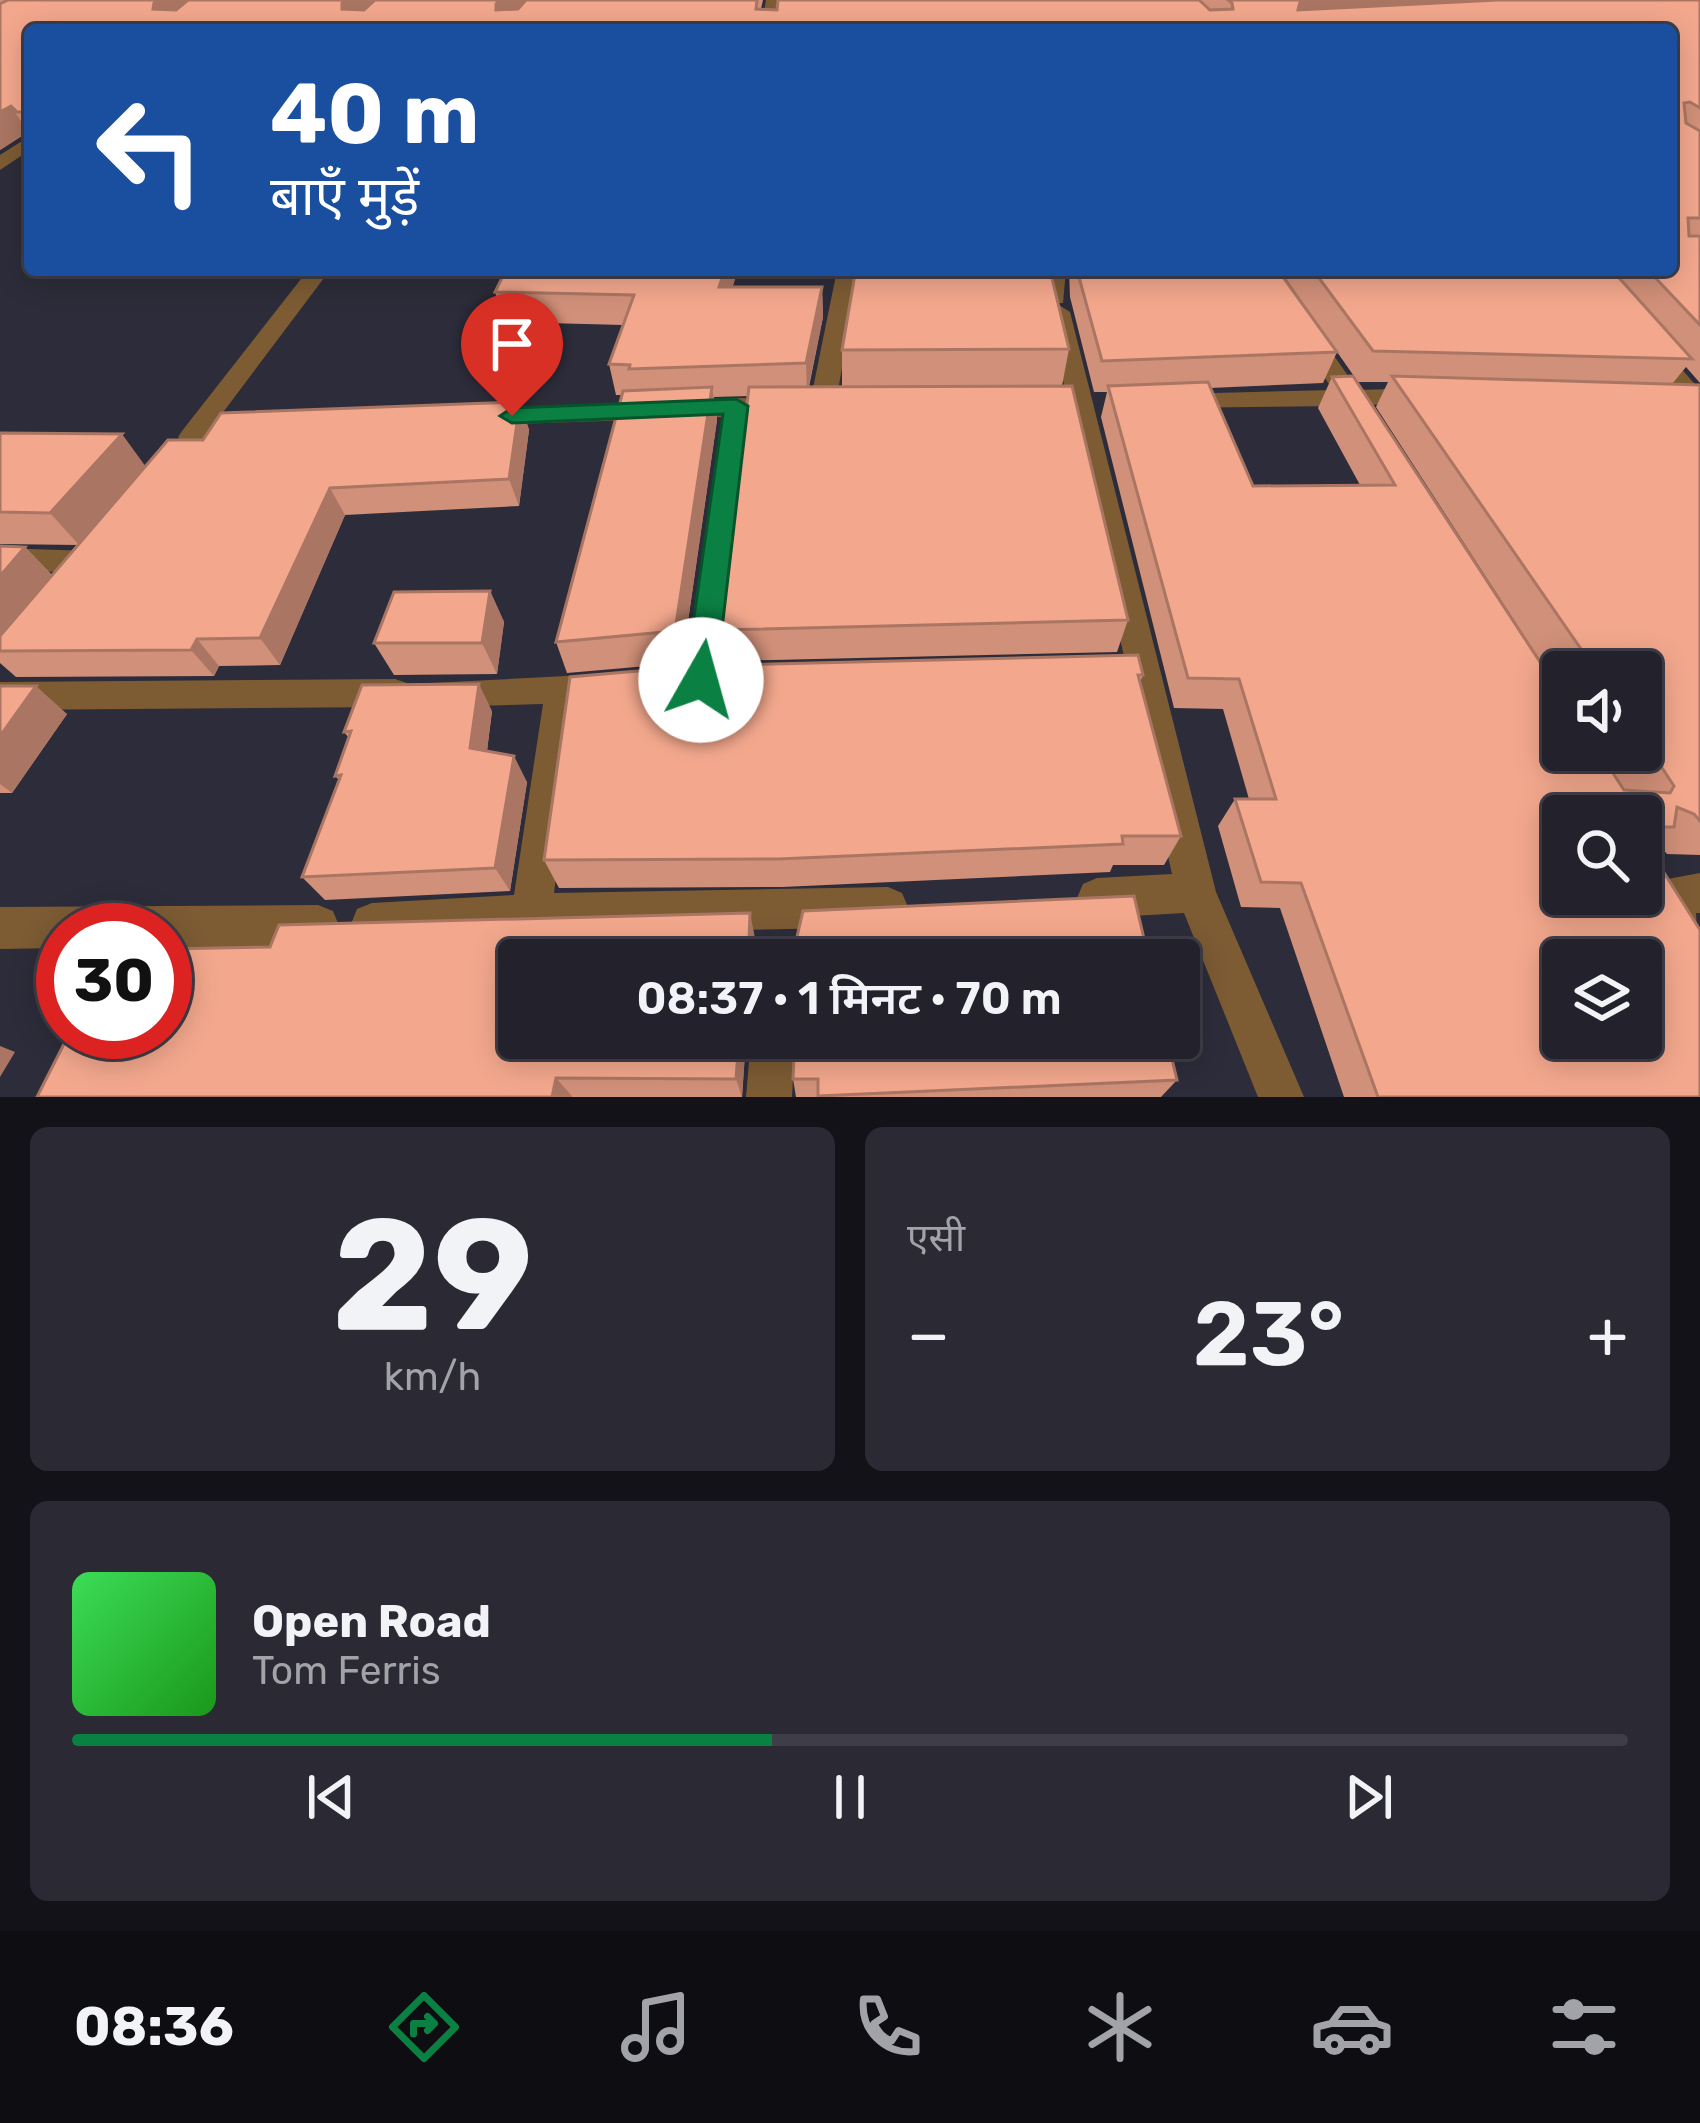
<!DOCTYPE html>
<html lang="hi">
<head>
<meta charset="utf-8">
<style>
  body { margin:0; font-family:Rubik,"Noto Sans Devanagari",sans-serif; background:#2a2934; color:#f1f3f6; height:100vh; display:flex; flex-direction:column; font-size:45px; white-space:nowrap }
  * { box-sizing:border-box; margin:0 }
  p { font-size:39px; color:#a2a3a9 }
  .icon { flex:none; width:66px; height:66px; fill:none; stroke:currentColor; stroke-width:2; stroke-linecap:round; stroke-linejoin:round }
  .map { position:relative; height:1097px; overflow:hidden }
  .side { display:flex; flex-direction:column; gap:30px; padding:30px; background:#131218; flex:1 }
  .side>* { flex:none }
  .banner { position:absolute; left:24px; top:24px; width:1653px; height:252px; border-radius:12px; box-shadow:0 6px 30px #0003,0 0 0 3px #3f3e48; background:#1a4fa0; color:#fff; overflow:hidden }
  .tools { position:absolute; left:1542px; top:651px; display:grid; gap:24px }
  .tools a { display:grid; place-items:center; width:120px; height:120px; border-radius:12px; background:#22212c; box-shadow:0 6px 30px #0003,0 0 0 3px #3f3e48; font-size:60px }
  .speed { position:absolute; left:36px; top:903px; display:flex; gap:24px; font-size:60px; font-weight:700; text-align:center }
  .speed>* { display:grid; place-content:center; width:156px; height:156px; border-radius:50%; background:#22212c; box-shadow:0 6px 30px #0003,0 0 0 3px #3f3e48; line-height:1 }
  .speed .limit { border:18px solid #d22; background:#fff; color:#111 }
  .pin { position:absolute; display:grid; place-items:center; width:102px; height:102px; color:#fff; margin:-123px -51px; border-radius:50% 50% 50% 0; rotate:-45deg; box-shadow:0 0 12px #0007 }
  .pin .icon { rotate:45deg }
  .me { position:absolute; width:132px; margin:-66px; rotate:7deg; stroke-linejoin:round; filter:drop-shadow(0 0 9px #0008) }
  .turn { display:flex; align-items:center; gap:42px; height:252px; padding:0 48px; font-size:54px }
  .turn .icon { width:156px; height:156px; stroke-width:2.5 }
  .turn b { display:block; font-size:84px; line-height:102px }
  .big { font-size:90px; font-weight:600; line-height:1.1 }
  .side .tile { flex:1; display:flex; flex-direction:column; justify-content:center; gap:18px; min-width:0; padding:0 42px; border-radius:18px; background:#2a2934 }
  .side .dial { align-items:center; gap:0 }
  .dial b { font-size:156px; line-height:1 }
  .song { display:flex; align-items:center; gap:36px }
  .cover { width:144px; height:144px; border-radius:18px; background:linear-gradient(135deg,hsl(130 70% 55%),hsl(120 70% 35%)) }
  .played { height:12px; border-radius:6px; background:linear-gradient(90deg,#0b8043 45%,#3f3e48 45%) }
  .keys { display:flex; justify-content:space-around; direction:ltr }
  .heat { display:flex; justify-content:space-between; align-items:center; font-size:66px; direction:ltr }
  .side .tiles { flex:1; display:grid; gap:30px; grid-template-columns:1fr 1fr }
  .tile:last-child { grid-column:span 2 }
  .trip { position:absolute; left:498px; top:939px; width:702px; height:120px; border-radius:12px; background:#22212c; box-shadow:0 6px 30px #0003,0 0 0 3px #3f3e48; font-weight:600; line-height:120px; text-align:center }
  .menu { display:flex; height:192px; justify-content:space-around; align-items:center; background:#0e0d12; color:#a2a3a9 }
  .menu .icon { width:84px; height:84px }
  .menu .current { color:#0b8043 }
  .menu b { font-size:54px; color:#f1f3f6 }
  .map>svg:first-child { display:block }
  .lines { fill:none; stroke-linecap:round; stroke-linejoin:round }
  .street { fill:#7d5c34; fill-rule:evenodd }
  .wall { fill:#d19079; fill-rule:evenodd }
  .shaded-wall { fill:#aa7663 }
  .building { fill:#f3a88d; stroke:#aa7663; stroke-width:3; fill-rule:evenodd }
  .route { fill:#0b8043; stroke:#07532c; stroke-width:3 }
</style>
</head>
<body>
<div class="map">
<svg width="1700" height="1097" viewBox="0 0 1700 1097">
  <rect width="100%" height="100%" fill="#2d2c3a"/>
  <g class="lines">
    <g class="street">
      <path d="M766,0H780L775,30H761Z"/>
      <path d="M30,136V150L0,170V155Z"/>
      <path d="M308,270H330L218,419L261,420L265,426L261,432L205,437L191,446L182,443L178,437L182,431Z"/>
      <path d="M837,270H859L835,408L822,416L809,408Z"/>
      <path d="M1044,270H1066L1063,303L1018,304V294L1044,292Z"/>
      <path d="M1252,270H1274L1358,390L1422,388L1435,396L1431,402L1368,405L1367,415L1358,417L1343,406L1167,408L1163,402L1167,396L1176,394L1333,390Z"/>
      <path d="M1059,305L1070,312L1216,892L1304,1097H1258L1184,913L1097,918L1083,912L1077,898L1083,884L1097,878L1172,874L1048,312Z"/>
      <path d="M1650,340L1658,342L1700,390V414L1691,412L1638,347Z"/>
      <path d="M736,398L786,399L799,407L786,415L748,416L718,680L713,690L701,694L689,690L684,680L722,417L486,425L473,417L486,409Z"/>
      <path d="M0,548L90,551L101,554L105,562L101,570L90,573L0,570Z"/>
      <path d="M605,674L617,678L622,688L617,698L578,703L554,893L888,887L902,893L908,907L902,921L888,927L531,934L372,945L357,939L351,924L357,909L372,903L514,895L543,704L443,707L431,703L426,693L431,683Z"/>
      <path d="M395,679L407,683L412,693L407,703L395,707L0,710V682Z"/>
      <path d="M1700,873V913H1696L1700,984L1685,978L1645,896L1651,882Z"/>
      <path d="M318,905L333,911L339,926L333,941L318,947L165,948V930H63V948L0,949V907Z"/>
      <path d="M751,1038H795L792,1097H746Z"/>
    </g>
  </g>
  <g class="wall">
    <path d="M0,0H524L517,9L526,0H763L761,9L777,10L778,0H1700V383L1686,367L1672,384L1700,385V855L1667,854L1655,840L1647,846L1700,1097H1344L1280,908L1241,907L1218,826L1235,799H1249L1223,709L1174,708L1101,417L1107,392H1094L1070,297L1069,270H1278L1337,352L1323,383L1210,388L1253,486L1360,485L1318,408L1332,377L1598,750H1641V672H1563V696L1376,407L1388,382H1358L1280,270H1671V30H30V134L28,132L0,150ZM1641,816V894H1563Z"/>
    <path d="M506,270H738L732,287H822L823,317L809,387L842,386V350L874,270H1050L1069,349L1062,386L1128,620L1117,652L725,661L720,630L748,396L714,397L717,420L682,663L567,673L556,642L622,395H616L609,364L623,325L504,322L495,292Z"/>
    <path d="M520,402L529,430L519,506L345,515L280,665L219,666L214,676L16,677L0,663V546L25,547L52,575L78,545L0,544V433L146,466L203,440Z"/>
    <path d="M490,591L504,622L497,674L394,675L374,643Z"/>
    <path d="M1143,675L1140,682L1181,836L1164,865H1113L1110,872L782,887L559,888L544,860L570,677Z"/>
    <path d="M0,686L67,714L12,793H0Z"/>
    <path d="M492,711L487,751L527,782L510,891L325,900L302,877L339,780L335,776L349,738L344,732Z"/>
    <path d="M1134,896L519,1038H746L742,1097H37L755,940L796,941Z"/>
    <path d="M793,1079L1177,1080L1161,1097H796Z"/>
  </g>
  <g class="shaded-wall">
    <path d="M158,0H198L165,26L153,9L154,3Z"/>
    <path d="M346,0H379L351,27L342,9V3Z"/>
    <path d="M499,0H524L502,27L496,10V4Z"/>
    <path d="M1310,0H1524L1292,26L1300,2Z"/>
    <path d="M11,106L28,132L0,150V112Z"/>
    <path d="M725,270H738L723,318L719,287Z"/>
    <path d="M822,287L823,317L807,394L806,363Z"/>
    <path d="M712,387L717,420L682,663L675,631Z"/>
    <path d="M520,402L529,430L519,506L509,479Z"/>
    <path d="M122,434L146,467L79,545L50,513Z"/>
    <path d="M330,488L345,515L280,665L260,638Z"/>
    <path d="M25,547L53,576L0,640V576Z"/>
    <path d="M490,591L504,622L497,674L482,643Z"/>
    <path d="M197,639L219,666L214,676L191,650Z"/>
    <path d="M479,684L492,711L484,774L470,748Z"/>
    <path d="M36,686L67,714L12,793L0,784V736Z"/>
    <path d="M514,756L527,782L510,891L495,868Z"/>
    <path d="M750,913L755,938L754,960L749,940Z"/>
    <path d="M739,1038H746L742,1097L736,1079Z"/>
    <path d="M0,1046L15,1052L0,1077Z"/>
    <path d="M556,1078L572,1096V1097H552Z"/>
  </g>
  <g class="building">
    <path d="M8,0H158L154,3L153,9L176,10L188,0H346L342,3V9L364,10L375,0H499L496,4V10L518,9L526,0H757L756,9L777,10L778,0H1199L1210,10L1233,9L1232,3L1228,0H1310L1300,2L1298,10L1498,0H1700V108L1690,102L1684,103L1686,123L1700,131V218H1688L1689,236H1700V325L1648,270H1671V30H30V112H17L11,106L0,112V4Z"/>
    <path d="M506,270H725L719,287H822L806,363L629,369L630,365L609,364L634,295L495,292Z"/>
    <path d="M959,270H1050L1069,349L842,350L855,274Z"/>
    <path d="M1077,270H1278L1337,352L1102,361Z"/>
    <path d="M1313,270H1612L1692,359L1373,351Z"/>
    <path d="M1353,376L1563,697V750H1598L1624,790L1670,793L1674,786L1641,736V672H1597L1392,376L1700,385V821L1694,814L1677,807L1674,827H1641V816H1563V894H1641V836L1700,930V1097H1378L1301,883L1261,882L1235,799H1276L1239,679L1188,678L1108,386L1208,382L1253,486L1395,485L1332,377ZM1563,960H1641V1038H1563Z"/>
    <path d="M1072,386L1128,620L720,630L749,387Z"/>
    <path d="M712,387L675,631L556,642L623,391Z"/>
    <path d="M520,402L509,479L330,488L260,638L197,639L191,650L0,651V636L168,440H203L221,413Z"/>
    <path d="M0,433L122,434L50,513L0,512Z"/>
    <path d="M0,546L25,547L0,576Z"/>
    <path d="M490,591L482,643H374L394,592Z"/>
    <path d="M1138,655L1143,675H1138L1181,836H1122L1123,844L778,859L544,860L570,677L695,666Z"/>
    <path d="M479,684L470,748L514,756L495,868L302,877L341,775L335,776L351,731L344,732L362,685Z"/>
    <path d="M0,686H36L0,736Z"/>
    <path d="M1134,896L1149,960H519V1038H739L736,1079L556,1078L552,1097H37L70,1032H165V949L270,947L279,925L750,913L749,940L796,941L803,911Z"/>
    <path d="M795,1038H1167L1177,1080L818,1096V1079H793Z"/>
  </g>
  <path class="route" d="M736,399L748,406L716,680L712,689L701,693L690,689L685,680L723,414L512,423L500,416L512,408Z"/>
</svg>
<div class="tools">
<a><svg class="icon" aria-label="sound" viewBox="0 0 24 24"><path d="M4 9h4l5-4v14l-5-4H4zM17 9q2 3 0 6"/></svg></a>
<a><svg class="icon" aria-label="search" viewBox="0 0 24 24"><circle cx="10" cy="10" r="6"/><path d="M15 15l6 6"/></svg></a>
<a><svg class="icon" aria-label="layers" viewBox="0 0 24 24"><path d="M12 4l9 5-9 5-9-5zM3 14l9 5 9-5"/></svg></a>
</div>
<div class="speed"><div class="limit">30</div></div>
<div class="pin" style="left:512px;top:416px;background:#d93025"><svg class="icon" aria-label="arrive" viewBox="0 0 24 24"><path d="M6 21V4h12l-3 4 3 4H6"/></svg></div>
<svg class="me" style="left:701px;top:680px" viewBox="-20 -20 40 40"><circle r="19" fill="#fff"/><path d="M0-13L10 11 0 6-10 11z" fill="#0b8043"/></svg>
<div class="trip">08:37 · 1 मिनट · 70 m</div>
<div class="banner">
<div class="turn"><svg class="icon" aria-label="left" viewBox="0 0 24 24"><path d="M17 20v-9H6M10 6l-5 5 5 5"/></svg><div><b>40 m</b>बाएँ मुड़ें</div></div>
</div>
</div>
<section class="side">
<div class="tiles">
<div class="tile dial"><b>29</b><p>km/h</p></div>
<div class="tile"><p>एसी</p>
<div class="heat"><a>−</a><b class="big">23°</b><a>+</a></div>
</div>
<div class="tile">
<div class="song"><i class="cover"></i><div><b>Open Road</b><p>Tom Ferris</p></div></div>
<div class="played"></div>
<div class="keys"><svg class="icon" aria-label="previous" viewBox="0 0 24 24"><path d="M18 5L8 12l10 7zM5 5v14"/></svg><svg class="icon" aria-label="pause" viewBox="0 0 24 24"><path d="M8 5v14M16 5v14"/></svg><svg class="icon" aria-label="next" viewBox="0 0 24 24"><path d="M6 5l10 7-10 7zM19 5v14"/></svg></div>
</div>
</div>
</section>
<nav class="menu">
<b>08:36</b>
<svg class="icon current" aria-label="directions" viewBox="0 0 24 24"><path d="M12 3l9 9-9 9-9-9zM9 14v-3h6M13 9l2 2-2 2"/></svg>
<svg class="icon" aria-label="music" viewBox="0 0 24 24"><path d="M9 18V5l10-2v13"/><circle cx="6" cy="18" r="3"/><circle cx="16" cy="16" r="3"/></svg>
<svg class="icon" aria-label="phone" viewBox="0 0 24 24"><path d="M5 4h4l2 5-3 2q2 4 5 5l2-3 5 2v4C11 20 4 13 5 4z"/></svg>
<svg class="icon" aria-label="climate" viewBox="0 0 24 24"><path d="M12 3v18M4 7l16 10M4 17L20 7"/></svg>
<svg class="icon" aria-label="car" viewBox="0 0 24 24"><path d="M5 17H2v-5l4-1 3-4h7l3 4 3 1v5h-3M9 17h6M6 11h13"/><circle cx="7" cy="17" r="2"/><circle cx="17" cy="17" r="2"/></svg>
<svg class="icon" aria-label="filters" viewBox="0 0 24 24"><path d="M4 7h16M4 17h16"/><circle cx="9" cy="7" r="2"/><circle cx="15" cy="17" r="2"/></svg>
</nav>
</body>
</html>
